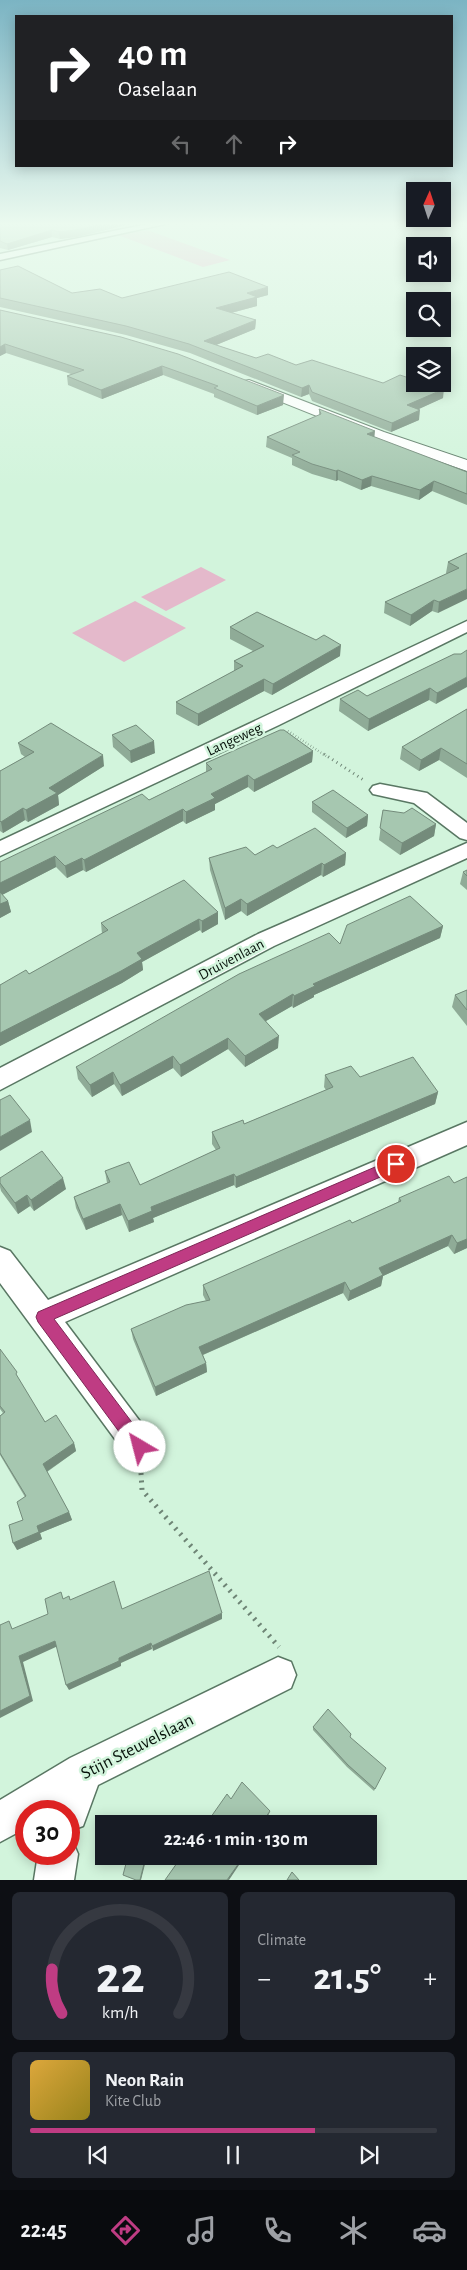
<!DOCTYPE html>
<html lang="en">
<head>
<meta charset="utf-8">
<style>
  body { margin:0; font-family:"Alegreya Sans",sans-serif; background:#242831; color:#f1f3f6; height:100vh; display:flex; flex-direction:column; font-size:19px; white-space:nowrap }
  * { box-sizing:border-box; margin:0 }
  p { font-size:16px; color:#9ea1a6 }
  .icon { flex:none; width:28px; height:28px; fill:none; stroke:currentColor; stroke-width:2; stroke-linecap:round; stroke-linejoin:round }
  .map { position:relative; height:1880px; overflow:hidden }
  .details { display:flex; flex-direction:column; gap:12px; padding:12px; background:#0d0f14; flex:1 }
  .details>* { flex:none }
  .hud { position:absolute; left:15px; top:15px; width:438px; height:152px; border-radius:0px; box-shadow:0 2px 12px #0003; background:#202124; color:#fff; overflow:hidden }
  .needle { width:32px; rotate:3deg }
  .tools { position:absolute; left:406px; top:182px; display:grid; gap:10px }
  .tools a { display:grid; place-items:center; width:45px; height:45px; border-radius:0px; background:#171b24; box-shadow:0 2px 12px #0003; font-size:25px }
  .speed { position:absolute; left:15px; top:1800px; display:flex; gap:10px; font-size:25px; font-weight:700; text-align:center }
  .speed>* { display:grid; place-content:center; width:65px; height:65px; border-radius:50%; background:#171b24; box-shadow:0 2px 12px #0003; line-height:1 }
  .speed .limit { border:8px solid #d22; background:#fff; color:#111 }
  .pin { position:absolute; display:grid; place-items:center; width:42px; height:42px; color:#fff; margin:-21px; border:2px solid #fff; border-radius:50%; box-shadow:0 1px 5px #0007 }
  .me { position:absolute; width:55px; margin:-28px; rotate:323deg; stroke-linejoin:round; filter:drop-shadow(0 0 4px #0008) }
  .turn { display:flex; align-items:center; gap:18px; height:105px; padding:0 20px; font-size:22px }
  .turn .icon { width:65px; height:65px; stroke-width:2.5 }
  .turn b { display:block; font-size:35px; line-height:42px }
  .lanes { display:flex; align-items:center; height:48px; padding:0 20px; background:#0003; justify-content:center; gap:25px; direction:ltr }
  .lanes .off { opacity:.35 }
  .big { font-size:38px; font-weight:700; line-height:1.1 }
  .details .widget { flex:1; display:flex; flex-direction:column; justify-content:center; gap:8px; min-width:0; padding:0 18px; border-radius:8px; background:#242831 }
  .details .dial { align-items:center; gap:0 }
  .dial svg { height:130px; overflow:visible; fill:none; stroke:#363941; stroke-width:7; stroke-linecap:round; text-anchor:middle }
  .dial text { fill:#f1f3f6; stroke:none }
  .song { display:flex; align-items:center; gap:15px }
  .cover { width:60px; height:60px; border-radius:8px; background:linear-gradient(135deg,hsl(40 70% 55%),hsl(50 70% 35%)) }
  .played { height:5px; border-radius:2px; background:linear-gradient(90deg,#bf3c83 70%,#363941 70%) }
  .keys { display:flex; justify-content:space-around; direction:ltr }
  .heat { display:flex; justify-content:space-between; align-items:center; font-size:28px; direction:ltr }
  .details .tiles { flex:1; display:grid; gap:12px; grid-template-columns:1fr 1fr }
  .widget:last-child { grid-column:span 2 }
  .trip { position:absolute; left:95px; top:1815px; width:282px; height:50px; border-radius:0px; background:#171b24; box-shadow:0 2px 12px #0003; font-weight:700; line-height:50px; text-align:center }
  .dock { display:flex; height:80px; justify-content:space-around; align-items:center; background:#090b0e; color:#9ea1a6 }
  .dock .icon { width:35px; height:35px }
  .dock .active { color:#bf3c83 }
  .dock b { font-size:22px; color:#f1f3f6 }
  .map>svg:first-child { display:block }
  .green { fill:#e4b9cb }
  .lines { fill:none; stroke-linecap:round; stroke-linejoin:round }
  .street-casing { stroke:#597763; stroke-width:3 }
  .secondary-casing { stroke:#597763; stroke-width:2 }
  .path-far2 { stroke:#6e8475; stroke-width:2.5; stroke-dasharray:0.5 2.5; stroke-linecap:butt }
  .path-far1 { stroke:#6e8475; stroke-width:3; stroke-dasharray:1 4; stroke-linecap:butt }
  .path { stroke:#6e8475; stroke-width:5; stroke-dasharray:2 5.5; stroke-linecap:butt }
  .street { fill:#fff; fill-rule:evenodd }
  .secondary { fill:#fff; fill-rule:evenodd }
  .wall { fill:#8fab97 }
  .shaded-wall { fill:#748b7b }
  .building { fill:#a6c7b0; stroke:#748b7b }
  .route { fill:#bf3c83; stroke:#7c2755 }
  .labels { text-anchor:middle; stroke-width:5; stroke-linejoin:round; paint-order:stroke }
  .street-label { font-size:15px; fill:#07120b; stroke:#d2f4dc }
  .near-street-label { font-size:18px; fill:#07120b; stroke:#d2f4dc }
</style>
</head>
<body>
<div class="map">
<svg width="467" height="1880" viewBox="0 0 467 1880">
  <rect width="100%" height="100%" fill="#d2f4dc"/>
  <g class="green">
    <path d="M147,230L230,260L203,267L118,235Z"/>
    <path d="M201,567L226,580L166,611L141,597Z"/>
    <path d="M135,601L186,628L124,662L72,633Z"/>
  </g>
  <g class="lines">
    <defs>
      <g id="street">
        <path d="M148,224H165L0,260V254Z"/>
        <path d="M467,621V632L279,725L0,856V841Z"/>
        <path d="M380,784L427,793L467,823V840L460,838L414,803L373,794L370,790L373,786Z"/>
        <path d="M467,843V858L274,946L0,1090V1068L258,934Z"/>
        <path d="M467,1122V1145L65,1322L151,1436L156,1447L151,1458L140,1463L129,1458L0,1283V1247L10,1251L48,1300Z"/>
        <path d="M278,1657L291,1662L296,1675L291,1688L98,1785L83,1826L69,1831V1811H26V1828L0,1842V1800L70,1758Z"/>
        <path d="M69,1839L72,1840L78,1854L74,1880H34L38,1854H69Z"/>
      </g>
      <path id="secondary" d="M249,380L384,432L467,460V471L372,438L244,387L242,384L244,381Z"/>
    </defs>
    <use href="#street" class="street-casing"/>
    <use href="#secondary" class="secondary-casing"/>
    <path class="path-far2" d="M288,731L326,756"/>
    <path class="path-far1" d="M324,754L365,781"/>
    <path class="path" d="M141,1473L142,1490L279,1647"/>
    <use href="#street" class="street"/>
    <use href="#secondary" class="secondary"/>
  </g>
  <g class="wall">
    <path d="M0,224H130L77,237L60,239L52,237L8,250L0,248Z"/>
    <path d="M0,270L72,293L122,298L268,295L257,298V306L231,313L256,320L255,329L216,345L256,358L296,365L383,383L443,398L418,409L419,420L391,432L312,401L309,394L301,397L190,353L126,335L0,307Z"/>
    <path d="M0,310L283,405L257,415L214,397V394L163,375L102,399L68,385L67,376L71,374L6,353L0,356Z"/>
    <path d="M319,409L374,437L467,472V505L432,491L419,500L371,486L361,490L338,480L336,481L312,474L292,465V458L266,447L267,437L319,415Z"/>
    <path d="M467,553L438,613L432,611L410,626L384,613L385,602L447,574L446,573L448,562Z"/>
    <path d="M230,627L340,656L272,695L264,691L198,726L176,714V702L234,671V661L253,651L230,639Z"/>
    <path d="M454,654L436,704L429,700L368,731L339,711L340,699L367,696Z"/>
    <path d="M467,709V778L439,760L419,771L400,759L402,747Z"/>
    <path d="M112,735L155,753L131,763L113,747Z"/>
    <path d="M18,743L104,766L58,795L59,805L28,822L25,820L3,833L0,831V771L25,757L21,754Z"/>
    <path d="M313,751L312,762L254,792L248,787L215,804V810L186,824L183,821L86,872L83,870L67,878L56,867L2,895L8,901L11,912L0,918V862L149,800L173,788L206,772V763Z"/>
    <path d="M312,802L368,815L367,826L346,838L312,812Z"/>
    <path d="M383,810L436,824L434,836L400,855L379,840Z"/>
    <path d="M277,848L346,853L345,865L323,877L321,875L247,916L241,911L225,920L210,870L209,858L255,855Z"/>
    <path d="M467,870V890L460,884L463,872Z"/>
    <path d="M218,912V924L202,933L200,930L142,962L143,970L122,983L0,1046V985L29,974L102,934L101,923Z"/>
    <path d="M443,926L440,938L314,995V997L293,1008L292,1006L266,1021L278,1048L245,1067L228,1049L181,1077L173,1068L122,1096L114,1084L92,1097L78,1079L76,1067L340,944Z"/>
    <path d="M467,990V1026L452,1007L455,995Z"/>
    <path d="M325,1075L360,1077L438,1092L435,1104L236,1188L234,1185L153,1218L154,1222L129,1232L122,1215L86,1230L76,1208L74,1197L107,1183L105,1171L140,1185L216,1150L212,1144V1132L244,1124L326,1090L324,1087Z"/>
    <path d="M467,1177V1248L454,1254L448,1246L383,1276L381,1286L348,1301L343,1293L203,1355L206,1363L207,1372L156,1396L133,1339L131,1329L206,1301L203,1295V1285L352,1223L398,1202L399,1198L454,1183Z"/>
    <path d="M0,1178L66,1189L34,1211L30,1206L18,1214L1,1191L0,1187Z"/>
    <path d="M0,1349L45,1422L74,1443L76,1451L47,1472L69,1512L72,1520L40,1533L42,1539L17,1550L23,1520L25,1497L0,1455V1416L3,1413L0,1409Z"/>
    <path d="M313,1727L350,1737L375,1789L374,1791L347,1767L313,1730Z"/>
  </g>
  <g class="shaded-wall">
    <path d="M102,224H130L77,237L60,239L59,232Z"/>
    <path d="M52,230V237L8,250L7,244Z"/>
    <path d="M268,287V295L257,298V306L216,317V308L247,293Z"/>
    <path d="M256,320L255,329L204,350V341Z"/>
    <path d="M5,344L6,353L0,356V347Z"/>
    <path d="M162,366L163,375L102,399L101,390Z"/>
    <path d="M309,385V394L301,397L302,388Z"/>
    <path d="M444,389L443,398L406,415L407,405Z"/>
    <path d="M284,395L283,405L257,415V406Z"/>
    <path d="M420,410L419,420L391,432L392,423Z"/>
    <path d="M375,431L374,441L367,434Z"/>
    <path d="M338,470V480L336,481V471Z"/>
    <path d="M372,476L371,486L361,490L362,480Z"/>
    <path d="M434,481L432,491L419,500L420,490Z"/>
    <path d="M467,589V599L438,613L439,602Z"/>
    <path d="M434,600L432,611L410,626L411,615Z"/>
    <path d="M341,645L340,656L272,695L273,684Z"/>
    <path d="M467,677V687L436,704L437,693Z"/>
    <path d="M264,679V691L198,726V714Z"/>
    <path d="M430,688L429,700L368,731L369,719Z"/>
    <path d="M154,741L155,753L131,763L130,751Z"/>
    <path d="M441,748L439,760L419,771L421,760Z"/>
    <path d="M313,751L312,762L254,792V780Z"/>
    <path d="M103,755L104,766L58,795L59,805L28,822L26,810L49,788Z"/>
    <path d="M248,775V787L215,804V810L186,824V812L211,794Z"/>
    <path d="M23,808L25,820L3,833L1,822Z"/>
    <path d="M183,809V821L86,872L84,860Z"/>
    <path d="M368,815L367,826L346,838L347,828Z"/>
    <path d="M436,824L434,836L400,855L402,843Z"/>
    <path d="M346,853L345,865L323,877L324,865Z"/>
    <path d="M55,856L56,867L0,896V883Z"/>
    <path d="M82,858L83,870L67,878L65,866Z"/>
    <path d="M322,863L321,875L247,916V904Z"/>
    <path d="M241,899V911L225,920V908Z"/>
    <path d="M8,901L11,912L0,918V904Z"/>
    <path d="M218,912V924L202,933V921Z"/>
    <path d="M199,919L200,930L142,962L143,970L122,983L0,1046V1033L137,953Z"/>
    <path d="M443,926L440,938L314,995V997L293,1008L294,996L313,984Z"/>
    <path d="M293,994L292,1006L259,1025V1014Z"/>
    <path d="M279,1036L278,1048L245,1067V1056Z"/>
    <path d="M228,1038V1049L181,1077L180,1065Z"/>
    <path d="M173,1056V1068L122,1096L120,1085Z"/>
    <path d="M113,1072L114,1084L92,1097L90,1085Z"/>
    <path d="M438,1092L435,1104L236,1188V1177Z"/>
    <path d="M30,1120L32,1132L0,1151V1137Z"/>
    <path d="M234,1174V1185L153,1218L154,1222L129,1232L128,1221L151,1207Z"/>
    <path d="M63,1178L66,1189L34,1211L31,1200Z"/>
    <path d="M27,1195L30,1206L18,1214L15,1203Z"/>
    <path d="M120,1204L122,1215L86,1230L83,1219Z"/>
    <path d="M452,1235L448,1246L383,1276L381,1286L348,1301L350,1291L379,1268Z"/>
    <path d="M467,1239V1248L454,1254L457,1243Z"/>
    <path d="M345,1282L343,1293L200,1356L199,1347Z"/>
    <path d="M206,1363L207,1372L156,1396L155,1387Z"/>
    <path d="M74,1443L76,1451L46,1472L43,1464Z"/>
    <path d="M69,1512L72,1520L40,1533L42,1539L17,1550L13,1543L37,1526Z"/>
    <path d="M222,1613V1619L153,1651L152,1646Z"/>
    <path d="M55,1641L58,1646L23,1662L33,1701L0,1718V1711L19,1656Z"/>
    <path d="M151,1643L152,1649L121,1663V1666L69,1690L66,1685L119,1658Z"/>
    <path d="M270,1811L269,1814L262,1824H261Z"/>
    <path d="M146,1856H147L141,1880H140Z"/>
    <path d="M244,1856H245L229,1880H227Z"/>
  </g>
  <g class="building">
    <path d="M0,224H102L76,230L59,232L52,230L7,244L0,241Z"/>
    <path d="M18,266L72,293L100,289L122,298L229,272L268,287L247,293L257,297L216,308L256,320L204,341L256,358L268,354L296,365L312,360L383,383L400,375L415,380V384H427L444,389L407,405L420,410L392,423L312,392L309,385L302,388L189,344L126,326L0,298V270Z"/>
    <path d="M0,310L121,337L178,354L284,395L257,406L214,388L218,386L162,366L101,390L67,376L84,370L5,344L0,347Z"/>
    <path d="M319,409L375,431L367,434L467,472V494L434,481L420,490L372,476L362,480L338,470L336,471L312,464L292,455L300,452L267,437L321,414Z"/>
    <path d="M467,553V589L439,602L434,600L411,615L385,602L459,568L448,562Z"/>
    <path d="M257,612L316,640L324,635L341,645L273,684L264,679L198,714L176,702L243,666L234,661L264,646L230,627Z"/>
    <path d="M467,650V677L437,693L430,688L369,719L340,699L358,690L367,696L454,654H461Z"/>
    <path d="M467,709V764L441,748L421,760L402,747Z"/>
    <path d="M51,723L103,755L49,788L57,793L26,810L23,808L1,822L0,821V771L34,752L18,743Z"/>
    <path d="M136,725L154,741L130,751L112,735Z"/>
    <path d="M280,730H284L313,751L254,780L248,775L211,794L215,798L186,812L183,809L84,860L82,858L65,866L55,856L0,883V862L142,794L149,800L212,769L206,763Z"/>
    <path d="M333,790L368,815L347,828L312,802Z"/>
    <path d="M412,808L436,824L402,843L380,828L383,810L404,813Z"/>
    <path d="M315,828L346,853L324,865L322,863L247,904L241,899L225,908L209,858L246,847L255,855L273,845L277,848Z"/>
    <path d="M467,870V876L463,872Z"/>
    <path d="M184,880L218,912L202,921L199,919L137,953L142,959L121,971L0,1033V985L26,970L29,974L108,930L101,923Z"/>
    <path d="M0,892L8,901L0,904Z"/>
    <path d="M410,896L443,926L313,984L315,986L294,996L293,994L259,1014L279,1036L245,1056L228,1038L180,1065L173,1056L120,1085L113,1072L90,1085L76,1067L239,974L329,933L340,944L347,925Z"/>
    <path d="M467,990V1010L455,995Z"/>
    <path d="M413,1057L438,1092L236,1177L234,1174L151,1207L152,1211L128,1221L120,1204L83,1219L74,1197L110,1182L105,1171L129,1162L140,1185L220,1148L212,1132L243,1120L244,1124L333,1087L325,1075L351,1066L360,1077Z"/>
    <path d="M10,1095L30,1120L0,1137V1100Z"/>
    <path d="M42,1151L63,1178L31,1200L27,1195L15,1203L0,1183V1178Z"/>
    <path d="M449,1176L454,1183L467,1177V1239L457,1243L452,1235L379,1268L383,1275L350,1291L345,1282L199,1347L206,1363L155,1387L131,1329L186,1305L210,1300L203,1285L350,1220L352,1223L401,1201L399,1198Z"/>
    <path d="M0,1349L17,1372L16,1374L45,1422L56,1415L74,1443L43,1464L69,1512L37,1526L39,1532L13,1543L9,1525L23,1520L17,1502L26,1496L0,1453V1416L5,1412L0,1406Z"/>
    <path d="M209,1571L222,1613L152,1646L151,1643L119,1658V1661L66,1685L55,1641L19,1656L30,1696L0,1711V1625L9,1621L12,1629L48,1614L45,1599L61,1592L63,1599L69,1596L70,1600L114,1581L122,1609Z"/>
    <path d="M328,1709L351,1734L350,1737L386,1768L375,1789L348,1765L313,1727Z"/>
    <path d="M242,1782L270,1811L261,1824H206L227,1794L231,1799Z"/>
    <path d="M128,1856H146L140,1880H136L123,1875Z"/>
    <path d="M182,1856H244L227,1880H165Z"/>
    <path d="M292,1872L299,1880H287Z"/>
  </g>
  <linearGradient id="sky" x2="0" y2="1"><stop stop-color="#7bb4c3"/><stop offset="0.46" stop-color="#ebfaef"/><stop offset="1" stop-color="#ebfaef" stop-opacity="0"/></linearGradient>
  <rect width="467" height="487" fill="url(#sky)"/>
  <path class="route" d="M396,1158L401,1160L403,1164L401,1168L54,1319L146,1441L148,1447L146,1452L140,1455L134,1452L38,1322L36,1317L38,1312Z"/>
  <g class="labels">
    <g class="street-label">
      <text transform="translate(234 739) rotate(-25)" y="5">Langeweg</text>
      <text transform="translate(231 959) rotate(-28)" y="5">Druivenlaan</text>
    </g>
    <g class="near-street-label">
      <text transform="translate(137 1746) rotate(-27)" y="6">Stijn Steuvelslaan</text>
    </g>
  </g>
</svg>
<div class="tools">
<a><svg class="needle" viewBox="-14 -14 28 28"><path d="M0-13l5 13h-10z" fill="#e53935"/><path d="M0 13l5-13h-10z" fill="#9ea1a6"/></svg></a>
<a><svg class="icon" aria-label="sound" viewBox="0 0 24 24"><path d="M4 9h4l5-4v14l-5-4H4zM17 9q2 3 0 6"/></svg></a>
<a><svg class="icon" aria-label="search" viewBox="0 0 24 24"><circle cx="10" cy="10" r="6"/><path d="M15 15l6 6"/></svg></a>
<a><svg class="icon" aria-label="layers" viewBox="0 0 24 24"><path d="M12 4l9 5-9 5-9-5zM3 14l9 5 9-5"/></svg></a>
</div>
<div class="speed"><div class="limit">30</div></div>
<div class="pin" style="left:396px;top:1164px;background:#d93025"><svg class="icon" aria-label="arrive" viewBox="0 0 24 24"><path d="M6 21V4h12l-3 4 3 4H6"/></svg></div>
<svg class="me" style="left:140px;top:1447px" viewBox="-20 -20 40 40"><circle r="19" fill="#fff"/><path d="M0-13L10 11 0 6-10 11z" fill="#bf3c83"/></svg>
<div class="trip">22:46 · 1 min · 130 m</div>
<div class="hud">
<div class="turn"><svg class="icon" aria-label="right" viewBox="0 0 24 24"><path d="M7 20v-9h11M14 6l5 5-5 5"/></svg><div><b>40 m</b>Oaselaan</div></div>
<div class="lanes"><svg class="icon off" aria-label="left" viewBox="0 0 24 24"><path d="M17 20v-9H6M10 6l-5 5 5 5"/></svg><svg class="icon off" aria-label="ahead" viewBox="0 0 24 24"><path d="M12 20V5M6 11l6-6 6 6"/></svg><svg class="icon" aria-label="right" viewBox="0 0 24 24"><path d="M7 20v-9h11M14 6l5 5-5 5"/></svg></div>
</div>
</div>
<section class="details">
<div class="tiles">
<div class="widget dial"><svg viewBox="0 0 100 80">
<path d="M14 69A42 42 0 1 1 86 69"/>
<path d="M14 69A42 42 0 0 1 8 42" stroke="#bf3c83"/>
<text x="50" y="56" font-size="32" font-weight="700">22</text>
<text x="50" y="72" font-size="11">km/h</text>
</svg></div>
<div class="widget"><p>Climate</p>
<div class="heat"><a>−</a><b class="big">21.5°</b><a>+</a></div>
</div>
<div class="widget">
<div class="song"><i class="cover"></i><div><b>Neon Rain</b><p>Kite Club</p></div></div>
<div class="played"></div>
<div class="keys"><svg class="icon" aria-label="previous" viewBox="0 0 24 24"><path d="M18 5L8 12l10 7zM5 5v14"/></svg><svg class="icon" aria-label="pause" viewBox="0 0 24 24"><path d="M8 5v14M16 5v14"/></svg><svg class="icon" aria-label="next" viewBox="0 0 24 24"><path d="M6 5l10 7-10 7zM19 5v14"/></svg></div>
</div>
</div>
</section>
<nav class="dock">
<b>22:45</b>
<svg class="icon active" aria-label="directions" viewBox="0 0 24 24"><path d="M12 3l9 9-9 9-9-9zM9 14v-3h6M13 9l2 2-2 2"/></svg>
<svg class="icon" aria-label="music" viewBox="0 0 24 24"><path d="M9 18V5l10-2v13"/><circle cx="6" cy="18" r="3"/><circle cx="16" cy="16" r="3"/></svg>
<svg class="icon" aria-label="phone" viewBox="0 0 24 24"><path d="M5 4h4l2 5-3 2q2 4 5 5l2-3 5 2v4C11 20 4 13 5 4z"/></svg>
<svg class="icon" aria-label="climate" viewBox="0 0 24 24"><path d="M12 3v18M4 7l16 10M4 17L20 7"/></svg>
<svg class="icon" aria-label="car" viewBox="0 0 24 24"><path d="M5 17H2v-5l4-1 3-4h7l3 4 3 1v5h-3M9 17h6M6 11h13"/><circle cx="7" cy="17" r="2"/><circle cx="17" cy="17" r="2"/></svg>
</nav>
</body>
</html>
